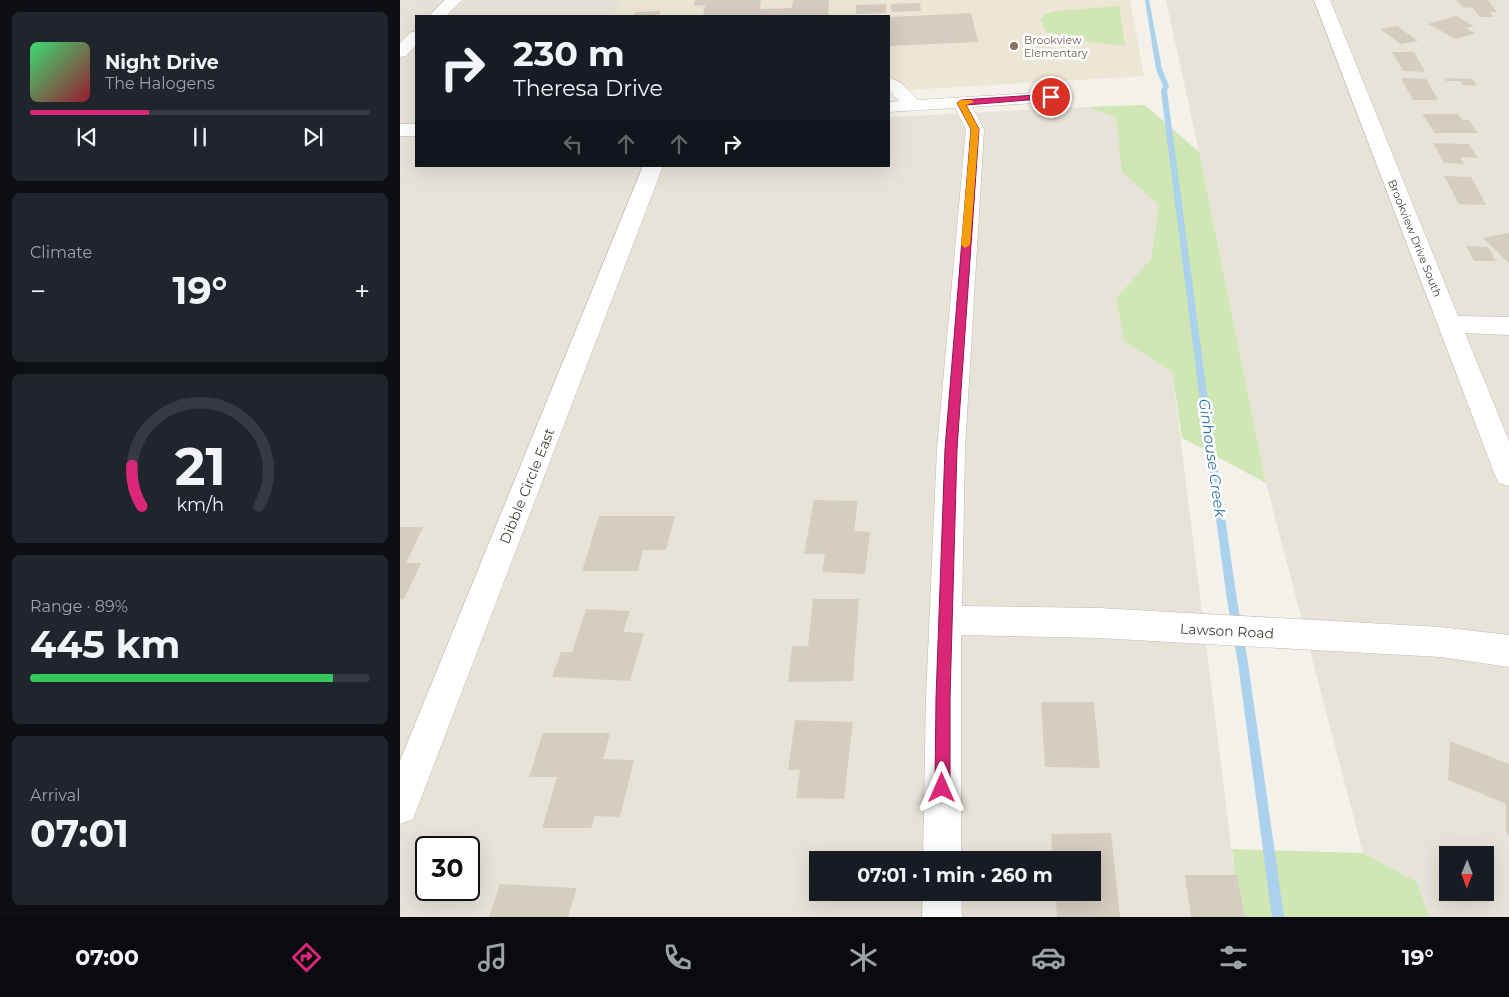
<!DOCTYPE html>
<html lang="en">
<head>
<meta charset="utf-8">
<style>
  body { margin:0; font-family:Montserrat,sans-serif; background:#20242c; color:#f1f3f6; height:100vh; display:flex; flex-direction:column; font-size:19px; white-space:nowrap }
  * { box-sizing:border-box; margin:0 }
  p { font-size:16px; color:#9ea1a6 }
  .icon { flex:none; width:28px; height:28px; fill:none; stroke:currentColor; stroke-width:2; stroke-linecap:round; stroke-linejoin:round }
  .map { position:relative; flex:1; overflow:hidden }
  .details { display:flex; flex-direction:column; gap:12px; padding:12px; background:#0d0f14; width:400px }
  .details>* { flex:none }
  .banner { position:absolute; left:15px; top:15px; width:475px; height:152px; border-radius:0px; box-shadow:0 5px 20px #0002; background:#171b24; color:#f1f3f6; overflow:hidden }
  .needle { width:32px; rotate:181deg }
  .fabs { position:absolute; left:1039px; top:846px; display:grid; gap:10px }
  .fabs a { display:grid; place-items:center; width:55px; height:55px; border-radius:0px; background:#171b24; box-shadow:0 5px 20px #0002; font-size:25px }
  .speed { position:absolute; left:15px; top:836px; display:flex; gap:10px; font-size:25px; font-weight:700; text-align:center }
  .speed>* { display:grid; place-content:center; width:65px; height:65px; border-radius:50%; background:#171b24; box-shadow:0 5px 20px #0002; line-height:1 }
  .speed .limit { border:2px solid #111; border-radius:8px; background:#fff; color:#111 }
  .pin { position:absolute; display:grid; place-items:center; width:42px; height:42px; color:#fff; margin:-21px; border:2px solid #fff; border-radius:50%; box-shadow:0 1px 5px #0007 }
  .me { position:absolute; width:55px; margin:-28px; rotate:0deg; stroke-linejoin:round; filter:drop-shadow(0 0 4px #0008) }
  .turn { display:flex; align-items:center; gap:18px; height:105px; padding:0 15px; font-size:22px }
  .turn .icon { width:65px; height:65px; stroke-width:2.5 }
  .turn b { display:block; font-size:35px; line-height:42px }
  .lanes { display:flex; align-items:center; height:48px; padding:0 15px; background:#0003; justify-content:center; gap:25px; direction:ltr }
  .lanes .off { opacity:.35 }
  .big { font-size:38px; font-weight:700; line-height:1.1 }
  .details .widget { flex:1; display:flex; flex-direction:column; justify-content:center; gap:8px; min-width:0; padding:0 18px; border-radius:8px; background:#20242c }
  .details .dial { align-items:center; gap:0 }
  .dial svg { height:130px; overflow:visible; fill:none; stroke:#363941; stroke-width:7; stroke-linecap:round; text-anchor:middle }
  .dial text { fill:#f1f3f6; stroke:none }
  .song { display:flex; align-items:center; gap:15px }
  .cover { width:60px; height:60px; border-radius:8px; background:linear-gradient(135deg,hsl(140 70% 55%),hsl(350 70% 35%)) }
  .played { height:5px; border-radius:2px; background:linear-gradient(90deg,#db2777 35%,#363941 35%) }
  .keys { display:flex; justify-content:space-around; direction:ltr }
  .heat { display:flex; justify-content:space-between; align-items:center; font-size:28px; direction:ltr }
  .charge { height:8px; border-radius:4px; background:linear-gradient(90deg,#34c759 89%,#363941 0) }
  .trip { position:absolute; left:409px; top:851px; width:292px; height:50px; border-radius:0px; background:#171b24; box-shadow:0 5px 20px #0002; font-weight:700; line-height:50px; text-align:center }
  .tabs { display:flex; height:80px; justify-content:space-around; align-items:center; background:#090b0e; color:#9ea1a6 }
  .tabs .icon { width:35px; height:35px }
  .tabs .current { color:#db2777 }
  .tabs b { font-size:22px; color:#f1f3f6 }
  main { display:flex; flex:1; min-height:0 }
  .map>svg:first-child { display:block }
  .residential { fill:#e8e3d9; fill-rule:evenodd }
  .education { fill:#ede6d5 }
  .green { fill:#d0e6b5 }
  .lines { fill:none; stroke-linecap:round; stroke-linejoin:round }
  .stream { fill:#aad2ed; fill-rule:evenodd }
  .building { fill:#d5cdc0 }
  .minor-casing { stroke:#c0b9ad; stroke-width:1 }
  .minor { fill:#fff; fill-rule:evenodd }
  .route { fill:#db2777; stroke:#8e194d }
  .slow { fill:#f59e0b }
  .education-dot { fill:#8d6e63; stroke:#fff; stroke-width:2 }
  .labels { text-anchor:middle; stroke-width:5; stroke-linejoin:round; paint-order:stroke }
  .far-education-label { font-size:11px; fill:#785e54; stroke:#fff; text-anchor:start }
  .far-street-label { font-size:11px; fill:#484239; stroke:#fff }
  .street-label { font-size:14px; fill:#484239; stroke:#fff }
  .water-label { font-size:15px; font-style:italic; fill:#3477a8; stroke:#fff }
</style>
</head>
<body>
<main>
<section class="details">
<div class="widget">
<div class="song"><i class="cover"></i><div><b>Night Drive</b><p>The Halogens</p></div></div>
<div class="played"></div>
<div class="keys"><svg class="icon" aria-label="previous" viewBox="0 0 24 24"><path d="M18 5L8 12l10 7zM5 5v14"/></svg><svg class="icon" aria-label="pause" viewBox="0 0 24 24"><path d="M8 5v14M16 5v14"/></svg><svg class="icon" aria-label="next" viewBox="0 0 24 24"><path d="M6 5l10 7-10 7zM19 5v14"/></svg></div>
</div>
<div class="widget"><p>Climate</p>
<div class="heat"><a>−</a><b class="big">19°</b><a>+</a></div>
</div>
<div class="widget dial"><svg viewBox="0 0 100 80">
<path d="M14 69A42 42 0 1 1 86 69"/>
<path d="M14 69A42 42 0 0 1 8 44" stroke="#db2777"/>
<text x="50" y="56" font-size="32" font-weight="700">21</text>
<text x="50" y="72" font-size="11">km/h</text>
</svg></div>
<div class="widget"><p>Range · 89%</p><b class="big">445 km</b><div class="charge"></div></div>
<div class="widget"><p>Arrival</p><b class="big">07:01</b></div>
</section>
<div class="map">
<svg width="1109" height="917" viewBox="0 0 1109 917">
  <rect width="100%" height="100%" fill="#f4f1ea"/>
  <g class="residential">
    <path d="M0,0H225L212,16H16V166H489V117L688,107L716,118L723,172L759,205L751,259L716,298L724,342L772,371L840,917H0ZM26,848H69V890H26ZM418,860H692V892H418Z"/>
    <path d="M766,0H1109V917H1029L1017,882L963,853L866,483L799,152ZM1048,855H1085V892H1048Z"/>
  </g>
  <path class="education" d="M225,0H730L744,76L489,91V16H212Z"/>
  <g class="green">
    <path d="M719,6L725,46L691,42L646,32L640,20L645,14L657,11Z"/>
    <path d="M745,105L799,152L866,483L782,438L772,371L724,342L716,298L751,259L759,205L722,172L716,118L688,107Z"/>
    <path d="M832,849L963,853L1017,882L1029,917H840Z"/>
  </g>
  <g class="lines">
    <path class="stream" d="M745,0H749L762,69L769,86L767,91L806,386L837,600L848,663L884,917H872L838,663L827,600L798,386L761,91L763,86L756,69Z"/>
  </g>
  <g class="building">
    <path d="M295,0H361L360,9L392,8L393,0H429L428,16H303L305,5L294,6Z"/>
    <path d="M1057,0H1088L1097,12H1090L1094,17H1080L1073,8L1062,7Z"/>
    <path d="M520,3L521,11L492,12L491,4Z"/>
    <path d="M486,4V13L456,14V5Z"/>
    <path d="M260,11L259,16H234L235,12Z"/>
    <path d="M571,13L578,42L489,46V17Z"/>
    <path d="M1056,16L1074,26L1066,28L1075,33L1056,39L1028,24Z"/>
    <path d="M997,26L1018,41L1001,44L980,29Z"/>
    <path d="M992,52H1014L1025,72L1003,71Z"/>
    <path d="M1001,78L1026,79L1038,100H1013Z"/>
    <path d="M1044,78L1073,79L1077,86L1063,85L1060,81H1046Z"/>
    <path d="M1022,114H1058L1063,120H1069L1078,133H1035Z"/>
    <path d="M1033,143L1069,144L1078,158L1060,157L1064,164L1044,163Z"/>
    <path d="M1044,176L1071,177L1086,205L1059,204Z"/>
    <path d="M1109,233V263L1083,238Z"/>
    <path d="M1066,246L1088,247L1096,261H1074Z"/>
    <path d="M414,500L458,501L454,531L470,532L465,574L422,572L425,554H404Z"/>
    <path d="M199,516H275L266,550H243L238,571H182Z"/>
    <path d="M0,527H23L6,563H21L4,599H0Z"/>
    <path d="M413,599H459L453,681L388,682L392,646H408Z"/>
    <path d="M186,609L230,611L223,632L244,633L230,681L152,677L161,652H172Z"/>
    <path d="M641,702H694L700,768L645,767Z"/>
    <path d="M395,720L453,722L444,799L396,798L400,770H388Z"/>
    <path d="M143,733H210L203,759L234,760L220,817L195,816L191,828H142L157,777H129Z"/>
    <path d="M1050,741L1109,764V835L1106,833V804L1048,780Z"/>
    <path d="M711,833L720,917H657L655,892H692V860H653L651,834Z"/>
    <path d="M785,875H837L845,917H791Z"/>
    <path d="M100,884L177,888L168,917H89Z"/>
  </g>
  <g class="lines">
    <defs>
      <g id="minor">
        <path d="M45,0H62L46,16H29Z"/>
        <path d="M914,0H930L1058,316L1109,317V335L1065,333L1109,441V486L1099,483L1095,475Z"/>
        <path d="M16,31V45L6,56L0,57V43L10,33Z"/>
        <path d="M489,78C502,81 509,90 517,100L651,92L657,93L660,97L657,101L651,102L572,107L584,129L565,449L562,606L699,608L1040,627L1109,635V667L1040,657L699,638L561,635V860H523L526,698L537,449L566,129L555,108L489,112V102L499,101L489,91Z"/>
        <rect x="0" y="124" width="16" height="12"/>
        <path d="M243,166H263L18,806L13,819L0,824V761Z"/>
        <path d="M523,892H561L562,917H522Z"/>
      </g>
    </defs>
    <use href="#minor" class="minor-casing"/>
    <use href="#minor" class="minor"/>
  </g>
  <path class="route" d="M651,94L654,97L653,98L566,105L579,129L557,449L550,698V788L548,793L542,795L537,793L535,788L536,698L545,449L571,129L557,103L561,100Z"/>
  <path class="slow" d="M561,100H571L574,102L566,105L579,129L570,245L565,248L561,245L571,129L557,103Z"/>
  <circle class="education-dot" cx="614" cy="46" r="5"/>
  <g class="labels">
    <g class="far-education-label">
      <text x="624" y="44">Brookview<tspan x="624" dy="13">Elementary</tspan></text>
    </g>
    <g class="far-street-label">
      <text transform="translate(1015 238) rotate(68)" y="4">Brookview Drive South</text>
    </g>
    <g class="street-label">
      <text transform="translate(127 486) rotate(-68)" y="5">Dibble Circle East</text>
      <text transform="translate(827 631) rotate(3)" y="5">Lawson Road</text>
    </g>
    <g class="water-label">
      <text transform="translate(812 458) rotate(82)" y="5">Ginhouse Creek</text>
    </g>
  </g>
</svg>
<div class="fabs">
<a><svg class="needle" viewBox="-14 -14 28 28"><path d="M0-13l5 13h-10z" fill="#e53935"/><path d="M0 13l5-13h-10z" fill="#9ea1a6"/></svg></a>
</div>
<div class="speed"><div class="limit">30</div></div>
<div class="pin" style="left:651px;top:97px;background:#d93025"><svg class="icon" aria-label="arrive" viewBox="0 0 24 24"><path d="M6 21V4h12l-3 4 3 4H6"/></svg></div>
<svg class="me" style="left:542px;top:788px" viewBox="-20 -20 40 40"><path d="M0-17L14 15 0 8-14 15z" fill="#db2777" stroke="#fff" stroke-width="4"/></svg>
<div class="trip">07:01 · 1 min · 260 m</div>
<div class="banner">
<div class="turn"><svg class="icon" aria-label="right" viewBox="0 0 24 24"><path d="M7 20v-9h11M14 6l5 5-5 5"/></svg><div><b>230 m</b>Theresa Drive</div></div>
<div class="lanes"><svg class="icon off" aria-label="left" viewBox="0 0 24 24"><path d="M17 20v-9H6M10 6l-5 5 5 5"/></svg><svg class="icon off" aria-label="ahead" viewBox="0 0 24 24"><path d="M12 20V5M6 11l6-6 6 6"/></svg><svg class="icon off" aria-label="ahead" viewBox="0 0 24 24"><path d="M12 20V5M6 11l6-6 6 6"/></svg><svg class="icon" aria-label="right" viewBox="0 0 24 24"><path d="M7 20v-9h11M14 6l5 5-5 5"/></svg></div>
</div>
</div>
</main>
<nav class="tabs">
<b>07:00</b>
<svg class="icon current" aria-label="directions" viewBox="0 0 24 24"><path d="M12 3l9 9-9 9-9-9zM9 14v-3h6M13 9l2 2-2 2"/></svg>
<svg class="icon" aria-label="music" viewBox="0 0 24 24"><path d="M9 18V5l10-2v13"/><circle cx="6" cy="18" r="3"/><circle cx="16" cy="16" r="3"/></svg>
<svg class="icon" aria-label="phone" viewBox="0 0 24 24"><path d="M5 4h4l2 5-3 2q2 4 5 5l2-3 5 2v4C11 20 4 13 5 4z"/></svg>
<svg class="icon" aria-label="climate" viewBox="0 0 24 24"><path d="M12 3v18M4 7l16 10M4 17L20 7"/></svg>
<svg class="icon" aria-label="car" viewBox="0 0 24 24"><path d="M5 17H2v-5l4-1 3-4h7l3 4 3 1v5h-3M9 17h6M6 11h13"/><circle cx="7" cy="17" r="2"/><circle cx="17" cy="17" r="2"/></svg>
<svg class="icon" aria-label="filters" viewBox="0 0 24 24"><path d="M4 7h16M4 17h16"/><circle cx="9" cy="7" r="2"/><circle cx="15" cy="17" r="2"/></svg>
<b>19°</b>
</nav>
</body>
</html>
